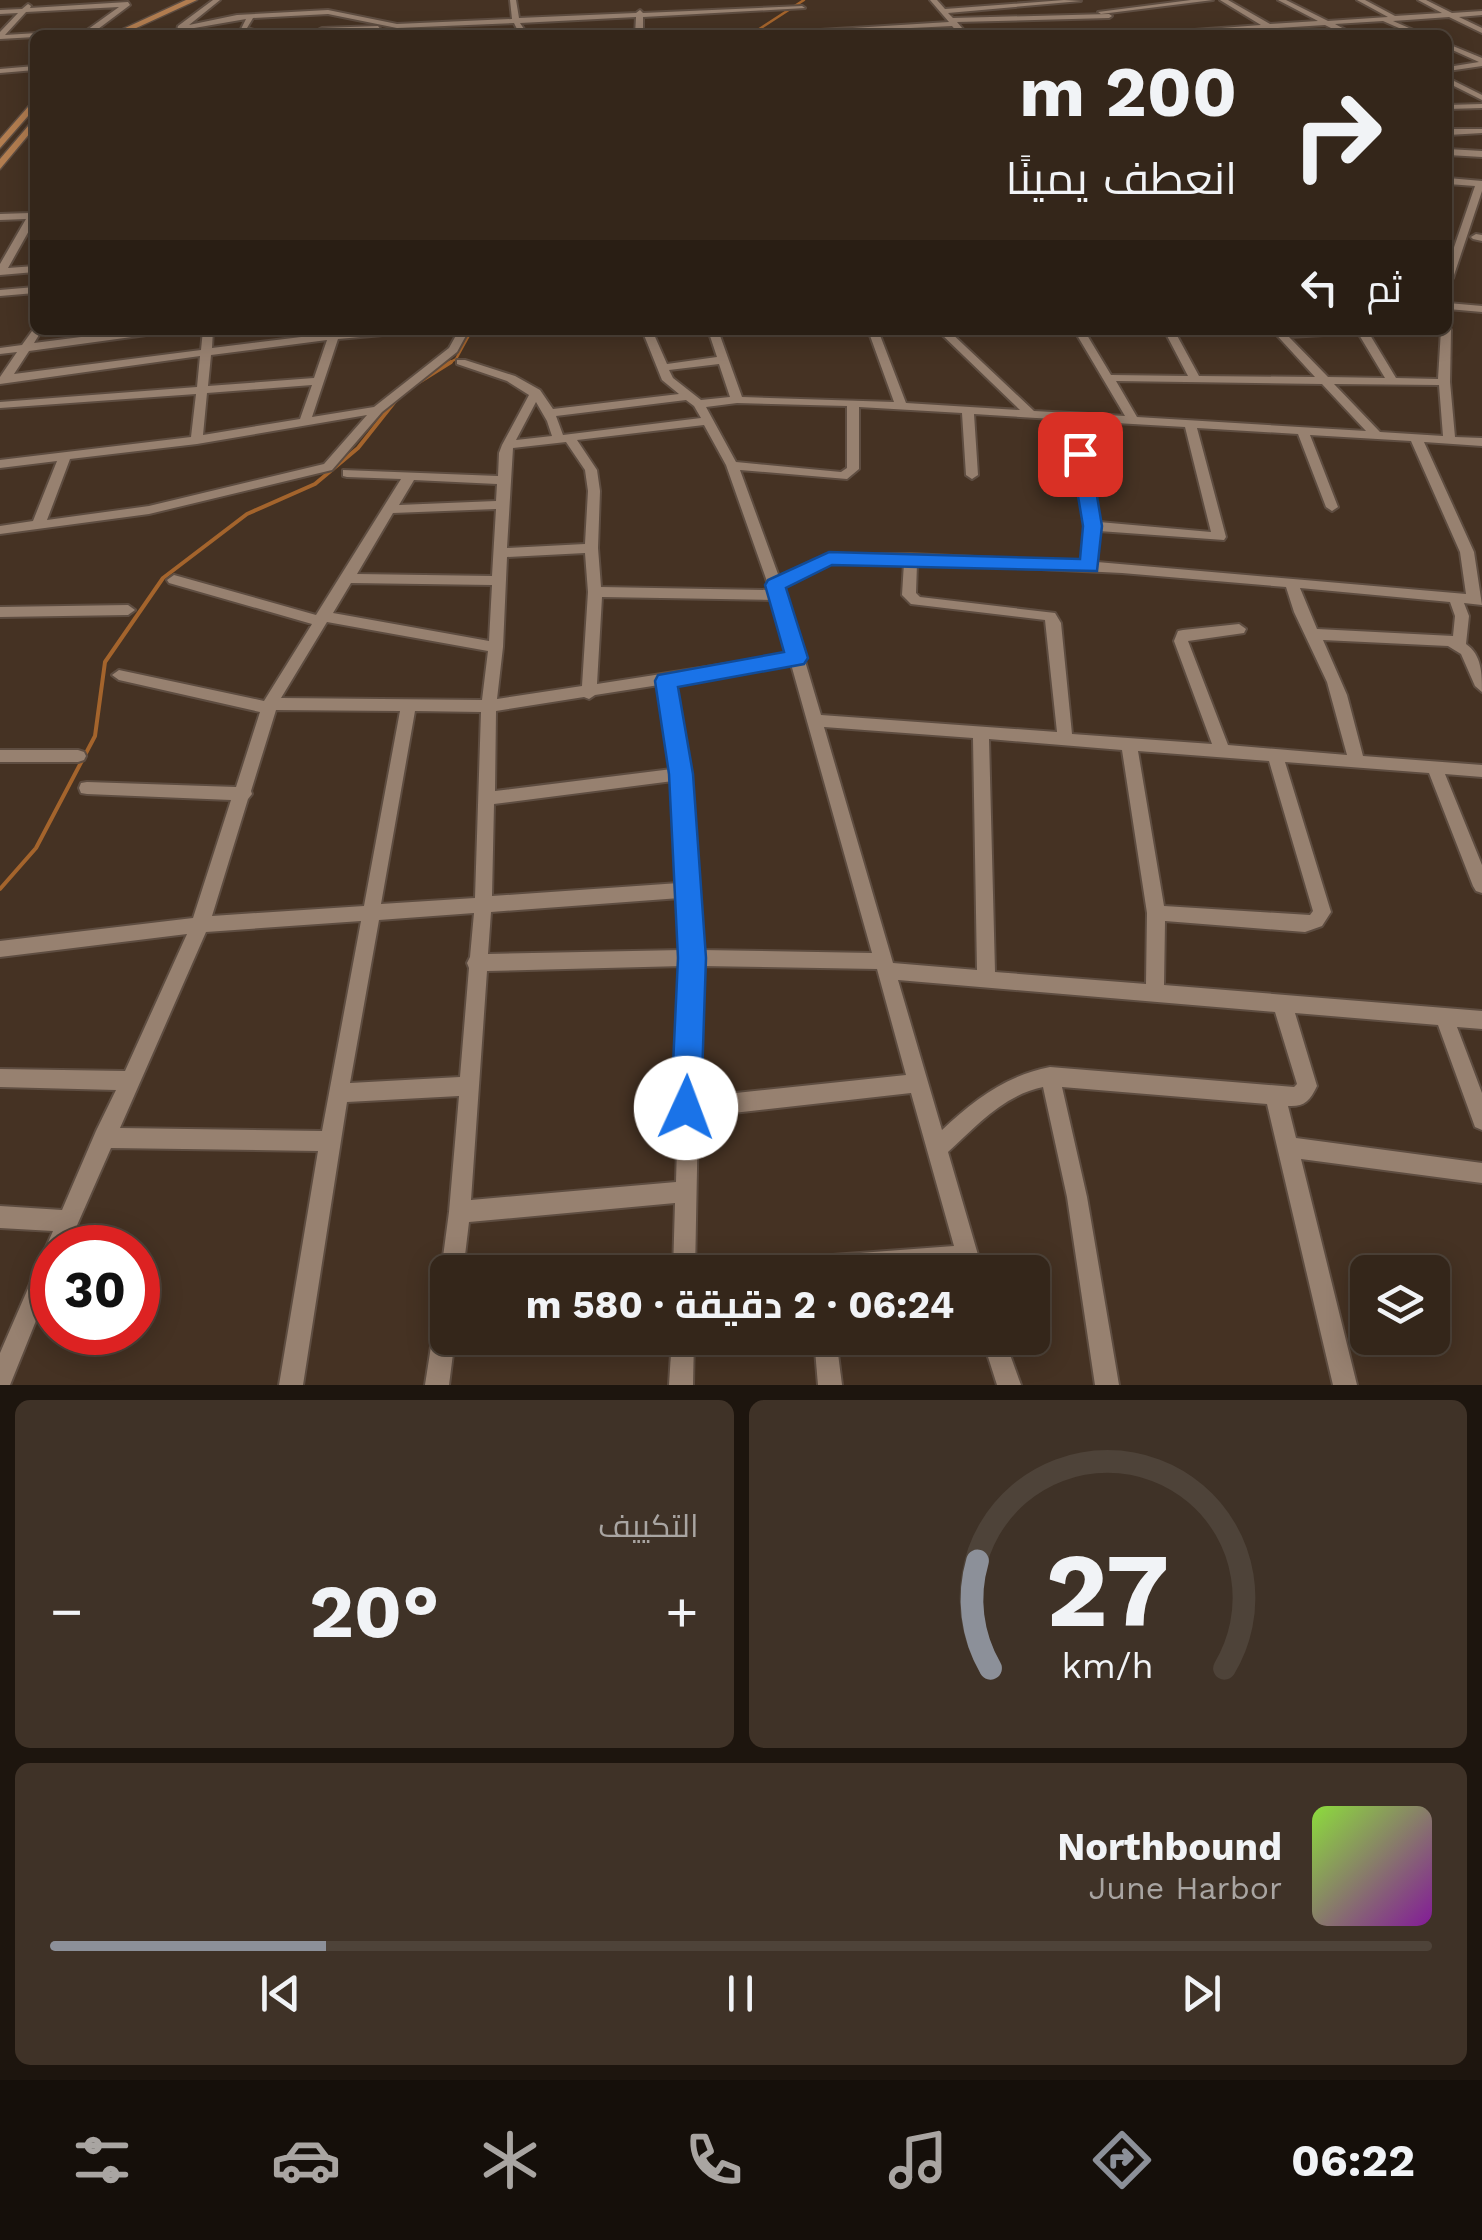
<!DOCTYPE html>
<html lang="ar">
<head>
<meta charset="utf-8">
<style>
  body { margin:0; font-family:"Work Sans",Cairo,sans-serif; background:#3f3227; color:#f1f3f6; direction:rtl; height:100vh; display:flex; flex-direction:column; font-size:38px; white-space:nowrap }
  * { box-sizing:border-box; margin:0 }
  p { font-size:32px; color:#a9a5a2 }
  .icon { flex:none; width:55px; height:55px; fill:none; stroke:currentColor; stroke-width:2; stroke-linecap:round; stroke-linejoin:round }
  .map { position:relative; height:1385px; overflow:hidden; direction:ltr }
  .panel { display:flex; flex-direction:column; gap:15px; padding:15px; background:#1d150e; flex:1 }
  .panel>* { flex:none }
  .guide { position:absolute; left:30px; top:30px; width:1422px; height:305px; border-radius:15px; box-shadow:0 5px 25px #0003,0 0 0 2px #4e4339; direction:rtl; background:#34261a; color:#f1f3f6; overflow:hidden }
  .buttons { position:absolute; left:1350px; top:1255px; display:grid; gap:20px }
  .buttons a { display:grid; place-items:center; width:100px; height:100px; border-radius:15px; background:#34261a; box-shadow:0 5px 25px #0003,0 0 0 2px #4e4339; font-size:50px }
  .speed { position:absolute; left:30px; top:1225px; display:flex; gap:20px; font-size:50px; font-weight:700; text-align:center }
  .speed>* { display:grid; place-content:center; width:130px; height:130px; border-radius:50%; background:#34261a; box-shadow:0 5px 25px #0003,0 0 0 2px #4e4339; line-height:1 }
  .speed .limit { border:15px solid #d22; background:#fff; color:#111 }
  .pin { position:absolute; display:grid; place-items:center; width:85px; height:85px; color:#fff; margin:-42px; border-radius:20px; box-shadow:0 5px 15px #0006 }
  .me { position:absolute; width:110px; margin:-55px; rotate:2deg; stroke-linejoin:round; filter:drop-shadow(0 0 8px #0008) }
  .turn { display:flex; align-items:center; gap:35px; height:210px; padding:0 50px; font-size:45px }
  .turn .icon { width:130px; height:130px; stroke-width:2.5 }
  .turn b { display:block; font-size:70px; line-height:85px }
  .then { display:flex; align-items:center; height:95px; padding:0 50px; background:#0003; gap:20px; font-size:38px }
  .big { font-size:75px; font-weight:700; line-height:1.1 }
  .panel .card { flex:1; display:flex; flex-direction:column; justify-content:center; gap:15px; min-width:0; padding:0 35px; border-radius:15px; background:#3f3227 }
  .panel .dial { align-items:center; gap:0 }
  .dial svg { height:260px; overflow:visible; fill:none; stroke:#4e4339; stroke-width:7; stroke-linecap:round; text-anchor:middle }
  .dial text { fill:#f1f3f6; stroke:none }
  .song { display:flex; align-items:center; gap:30px }
  .cover { width:120px; height:120px; border-radius:15px; background:linear-gradient(135deg,hsl(90 70% 55%),hsl(290 70% 35%)) }
  .played { height:10px; border-radius:5px; background:linear-gradient(90deg,#8c9099 20%,#4e4339 20%) }
  .keys { display:flex; justify-content:space-around; direction:ltr }
  .heat { display:flex; justify-content:space-between; align-items:center; font-size:55px; direction:ltr }
  .panel .tiles { flex:1; display:grid; gap:15px; grid-template-columns:1fr 1fr }
  .card:last-child { grid-column:span 2 }
  .trip { position:absolute; left:430px; top:1255px; width:620px; height:100px; border-radius:15px; background:#34261a; box-shadow:0 5px 25px #0003,0 0 0 2px #4e4339; font-weight:700; line-height:100px; text-align:center; direction:rtl }
  .menu { display:flex; height:160px; justify-content:space-around; align-items:center; background:#150f0a; color:#a9a5a2 }
  .menu .icon { width:70px; height:70px }
  .menu .active { color:#8c9099 }
  .menu b { font-size:45px; color:#f1f3f6 }
  .map>svg:first-child { display:block }
  .lines { fill:none; stroke-linecap:round; stroke-linejoin:round }
  .stream-far1 { stroke:#a4642c; stroke-width:2.5 }
  .stream { stroke:#a4642c; stroke-width:4 }
  .minor-casing { stroke:#5e4d41; stroke-width:4 }
  .major-casing { stroke:#5e4d41; stroke-width:3 }
  .minor { fill:#978170; fill-rule:evenodd }
  .major { fill:#b27d50; fill-rule:evenodd }
  .route { fill:#1a73e8; stroke:#114b97; stroke-width:2.5 }
</style>
</head>
<body>
<div class="map">
<svg width="1482" height="1385" viewBox="0 0 1482 1385">
  <rect width="100%" height="100%" fill="#453223"/>
  <g class="lines">
    <g class="stream-far1">
      <path d="M750,35L804,0"/>
      <path d="M447,364L456,359L472,330"/>
    </g>
    <g class="stream">
      <path d="M419,382L451,362"/>
      <path d="M0,889L36,848L95,736L105,662L163,578L247,514L315,484L358,448L396,400"/>
    </g>
    <defs>
      <g id="minor">
        <path d="M213,0H220L189,25L237,15L328,10L397,24L512,19L510,0H516L519,18L636,13L640,10L643,13L802,6L805,8L643,17V35H635L636,17L520,23L528,35H520L514,23L397,28L328,14L253,18L247,28L271,35L240,31L246,19L177,31L178,26Z"/>
        <path d="M930,0H937L945,9L1064,0L1081,1L948,13L953,18L1109,14L1112,16L1109,18L957,22L968,35H960L952,26L768,35L772,33L949,22Z"/>
        <path d="M1191,0H1213L1101,14L1098,12Z"/>
        <path d="M1220,0H1228L1270,24L1318,21L1278,0H1286L1328,21L1388,17L1357,0H1365L1395,16L1442,13L1418,0H1426L1452,13L1482,11V15L1459,17L1482,28V33L1449,17L1393,21L1425,35H1415L1383,21L1335,24L1355,35H1345L1325,25L1166,35H1128L1261,25Z"/>
        <path d="M128,2L130,5L90,35H35V37L0,39V32L18,13L0,14V10L22,9L28,4L31,6L30,8ZM119,7L87,30L5,35L26,12Z"/>
        <path d="M378,26L381,30L322,32L318,30L322,28Z"/>
        <path d="M1448,44L1482,58V66L1448,71V67L1479,62L1448,48Z"/>
        <path d="M35,66V70L0,73V69Z"/>
        <path d="M1448,78L1482,95V100L1448,83Z"/>
        <path d="M1482,104V108L1448,109V105Z"/>
        <path d="M1448,129H1482V133L1448,135Z"/>
        <path d="M1448,149L1482,151V157L1448,155Z"/>
        <path d="M1448,178L1482,181V191L1453,278L1448,281V265L1475,186L1448,184Z"/>
        <path d="M35,209V220L8,268L35,266V272L0,275V264L26,219L0,220V214L30,213Z"/>
        <path d="M1476,234L1482,235V241L1473,239L1471,237Z"/>
        <path d="M35,287V293L0,296V290Z"/>
        <path d="M1448,303L1482,306V312L1448,309Z"/>
        <path d="M35,327V330H42L34,343L136,330H166L161,333L29,351L14,374L201,350L203,330H213L212,348L334,333L410,330L405,333L338,339L312,417L374,407L449,348L459,330H469L457,352L382,412L332,470L149,514L0,534V526L33,521L57,461L0,468V460L191,437L196,394L0,408V402L197,387L200,356L0,384V377L17,352L0,354V348L22,345ZM327,340L314,378L208,386L211,355ZM312,385L300,419L203,435L207,393ZM367,415L324,464L149,506L47,520L70,459L197,444Z"/>
        <path d="M1448,327L1451,330L1450,382L1455,437L1482,438V446L1424,442L1474,552L1482,605L1464,603L1469,616L1466,644C1482,655 1482,674 1482,692L1475,686L1461,654L1448,646L1323,640L1347,695L1363,756L1482,765V777L1445,774L1482,865V893L1476,891L1473,886L1429,773L1285,762L1331,912L1322,926L1305,932L1165,921L1164,985L1482,1011V1029L1457,1027L1482,1093V1130L1475,1127L1438,1025L1295,1013L1317,1086C1310,1101 1304,1107 1288,1106L1296,1138L1482,1163V1183L1301,1159L1357,1385H1333L1267,1104L1062,1087L1087,1197L1119,1385H1095L1067,1197L1043,1087C1004,1095 976,1126 948,1152L983,1272H961L960,1267L892,1272H741L744,1264L752,1261L954,1246L911,1093L698,1117L695,1272H673L675,1203L469,1222L463,1272H448V1281L441,1272L449,1212L459,1096L347,1102L303,1385H279L318,1151L111,1148L67,1248H52V1281L10,1385H0V1353L53,1231L0,1228V1206L62,1210L96,1131L116,1090L0,1087V1069L125,1071L187,934L0,957V941L193,918L231,800L87,794L81,793L79,788L81,783L87,782L236,787L260,712L119,680L112,675L119,670L264,701L312,624L169,583L167,580L174,575L316,615L401,479L347,477L343,476V470L498,476L499,453L502,445L529,395L507,381L457,364V360H465L515,376L540,390L553,409L679,394L662,380L642,330H652L667,364L717,357L708,330H718L742,397L894,402L868,330H878L906,403L1020,410L937,330H948L1034,411L1125,416L1074,330H1084L1111,375L1188,376L1164,330H1174L1199,376L1315,377L1272,330H1367L1396,378L1438,379L1441,330H1448ZM1358,333L1385,378L1328,377L1289,337ZM719,364L730,397L701,400L673,378L669,370ZM1116,381L1322,384L1366,431L1137,417ZM1334,384L1439,385L1443,436L1380,432ZM686,400L694,406L701,418L563,435L556,416ZM536,402L547,421L552,436L516,440ZM737,403L847,406V468L841,472L736,462L706,407ZM859,407L962,413L966,475L972,479L978,475L974,414L1069,420L1086,526L1084,562L911,554L829,555L779,577L740,470L847,479L859,469ZM1081,421L1185,427L1211,532L1099,522ZM704,425L726,465L770,590L601,587L598,548L600,491L597,470L577,440ZM1197,428L1298,434L1326,507L1332,511L1338,507L1310,435L1411,441L1460,552L1466,594L1097,562L1099,531L1224,540L1226,537ZM566,442L585,470L588,491L585,544L507,548L513,448ZM414,480L497,484L496,501L399,505ZM496,509L492,576L357,574L393,513ZM585,553L588,592L582,686L497,699L503,647L507,557ZM831,563H904L902,595L911,604L1045,620L1057,732L821,715L783,587ZM917,563L1122,573L1286,587L1294,612L1327,682L1347,755L1228,745L1188,641L1244,633L1246,629L1239,624L1183,630L1178,631L1174,641L1212,744L1072,734L1061,623L1055,613L920,597L916,593ZM351,583L492,585L489,641L333,613ZM1300,588L1450,602L1455,616L1453,636L1317,629ZM602,597L773,600L789,654L597,684ZM327,622L488,651L482,700L281,698ZM791,664L872,953L701,950L689,774L674,683ZM659,685L672,769L495,791L496,711L584,697L589,699L595,695ZM276,710L400,711L364,906L212,916L248,799L252,794L251,791ZM415,711L481,712L475,898L381,904ZM824,727L973,738L977,970L893,963ZM989,739L1122,750L1147,913L1146,984L995,972ZM1138,751L1269,761L1313,911L1310,915L1164,906ZM673,781L679,883L492,896L494,804ZM680,898L682,950L488,954L491,912ZM474,913L470,957L467,963L469,968L460,1077L350,1083L379,920ZM361,921L322,1131L120,1128L206,932ZM683,966L678,1102L676,1108L678,1113L676,1182L471,1200L487,971ZM701,966L877,969L906,1075L698,1097ZM898,980L1275,1012L1297,1084L1294,1087L1050,1067C1005,1076 974,1100 942,1130Z"/>
        <path d="M128,605L135,610L128,615L0,617V607Z"/>
        <path d="M0,750H78L84,752L86,756L84,760L78,762H0Z"/>
        <path d="M448,1297V1338H455L449,1385H425L437,1308L440,1300Z"/>
        <path d="M672,1338H694L693,1385H669Z"/>
        <path d="M814,1338H836L842,1385H818Z"/>
        <path d="M982,1338H1004L1021,1385H997Z"/>
      </g>
      <g id="major">
        <path d="M186,0H197L121,35H110Z"/>
        <path d="M35,99V108L0,148V139Z"/>
        <path d="M35,118V127L0,169V159Z"/>
      </g>
    </defs>
    <use href="#minor" class="minor-casing"/>
    <use href="#major" class="major-casing"/>
    <use href="#minor" class="minor"/>
    <use href="#major" class="major"/>
  </g>
  <path class="route" d="M1080,448L1090,454L1102,526L1097,571L832,565L786,588L808,658L804,664L678,687L693,774L706,958L701,1108L697,1118L686,1123L675,1118L671,1108L678,958L669,774L655,681L658,675L784,652L765,585L768,580L829,552L1080,559L1083,526L1071,454Z"/>
</svg>
<div class="buttons">
<a><svg class="icon" aria-label="layers" viewBox="0 0 24 24"><path d="M12 4l9 5-9 5-9-5zM3 14l9 5 9-5"/></svg></a>
</div>
<div class="speed"><div class="limit">30</div></div>
<div class="pin" style="left:1080px;top:454px;background:#d93025"><svg class="icon" aria-label="arrive" viewBox="0 0 24 24"><path d="M6 21V4h12l-3 4 3 4H6"/></svg></div>
<svg class="me" style="left:686px;top:1108px" viewBox="-20 -20 40 40"><circle r="19" fill="#fff"/><path d="M0-13L10 11 0 6-10 11z" fill="#1a73e8"/></svg>
<div class="trip">06:24 · 2 دقيقة · 580 m</div>
<div class="guide">
<div class="turn"><svg class="icon" aria-label="right" viewBox="0 0 24 24"><path d="M7 20v-9h11M14 6l5 5-5 5"/></svg><div><b>200 m</b>انعطف يمينًا</div></div>
<div class="then">ثم<svg class="icon" aria-label="left" viewBox="0 0 24 24"><path d="M17 20v-9H6M10 6l-5 5 5 5"/></svg></div>
</div>
</div>
<section class="panel">
<div class="tiles">
<div class="card dial"><svg viewBox="0 0 100 80">
<path d="M14 69A42 42 0 1 1 86 69"/>
<path d="M14 69A42 42 0 0 1 10 36" stroke="#8c9099"/>
<text x="50" y="56" font-size="32" font-weight="700">27</text>
<text x="50" y="72" font-size="11">km/h</text>
</svg></div>
<div class="card"><p>التكييف</p>
<div class="heat"><a>−</a><b class="big">20°</b><a>+</a></div>
</div>
<div class="card">
<div class="song"><i class="cover"></i><div><b>Northbound</b><p>June Harbor</p></div></div>
<div class="played"></div>
<div class="keys"><svg class="icon" aria-label="previous" viewBox="0 0 24 24"><path d="M18 5L8 12l10 7zM5 5v14"/></svg><svg class="icon" aria-label="pause" viewBox="0 0 24 24"><path d="M8 5v14M16 5v14"/></svg><svg class="icon" aria-label="next" viewBox="0 0 24 24"><path d="M6 5l10 7-10 7zM19 5v14"/></svg></div>
</div>
</div>
</section>
<nav class="menu">
<b>06:22</b>
<svg class="icon active" aria-label="directions" viewBox="0 0 24 24"><path d="M12 3l9 9-9 9-9-9zM9 14v-3h6M13 9l2 2-2 2"/></svg>
<svg class="icon" aria-label="music" viewBox="0 0 24 24"><path d="M9 18V5l10-2v13"/><circle cx="6" cy="18" r="3"/><circle cx="16" cy="16" r="3"/></svg>
<svg class="icon" aria-label="phone" viewBox="0 0 24 24"><path d="M5 4h4l2 5-3 2q2 4 5 5l2-3 5 2v4C11 20 4 13 5 4z"/></svg>
<svg class="icon" aria-label="climate" viewBox="0 0 24 24"><path d="M12 3v18M4 7l16 10M4 17L20 7"/></svg>
<svg class="icon" aria-label="car" viewBox="0 0 24 24"><path d="M5 17H2v-5l4-1 3-4h7l3 4 3 1v5h-3M9 17h6M6 11h13"/><circle cx="7" cy="17" r="2"/><circle cx="17" cy="17" r="2"/></svg>
<svg class="icon" aria-label="filters" viewBox="0 0 24 24"><path d="M4 7h16M4 17h16"/><circle cx="9" cy="7" r="2"/><circle cx="15" cy="17" r="2"/></svg>
</nav>
</body>
</html>
